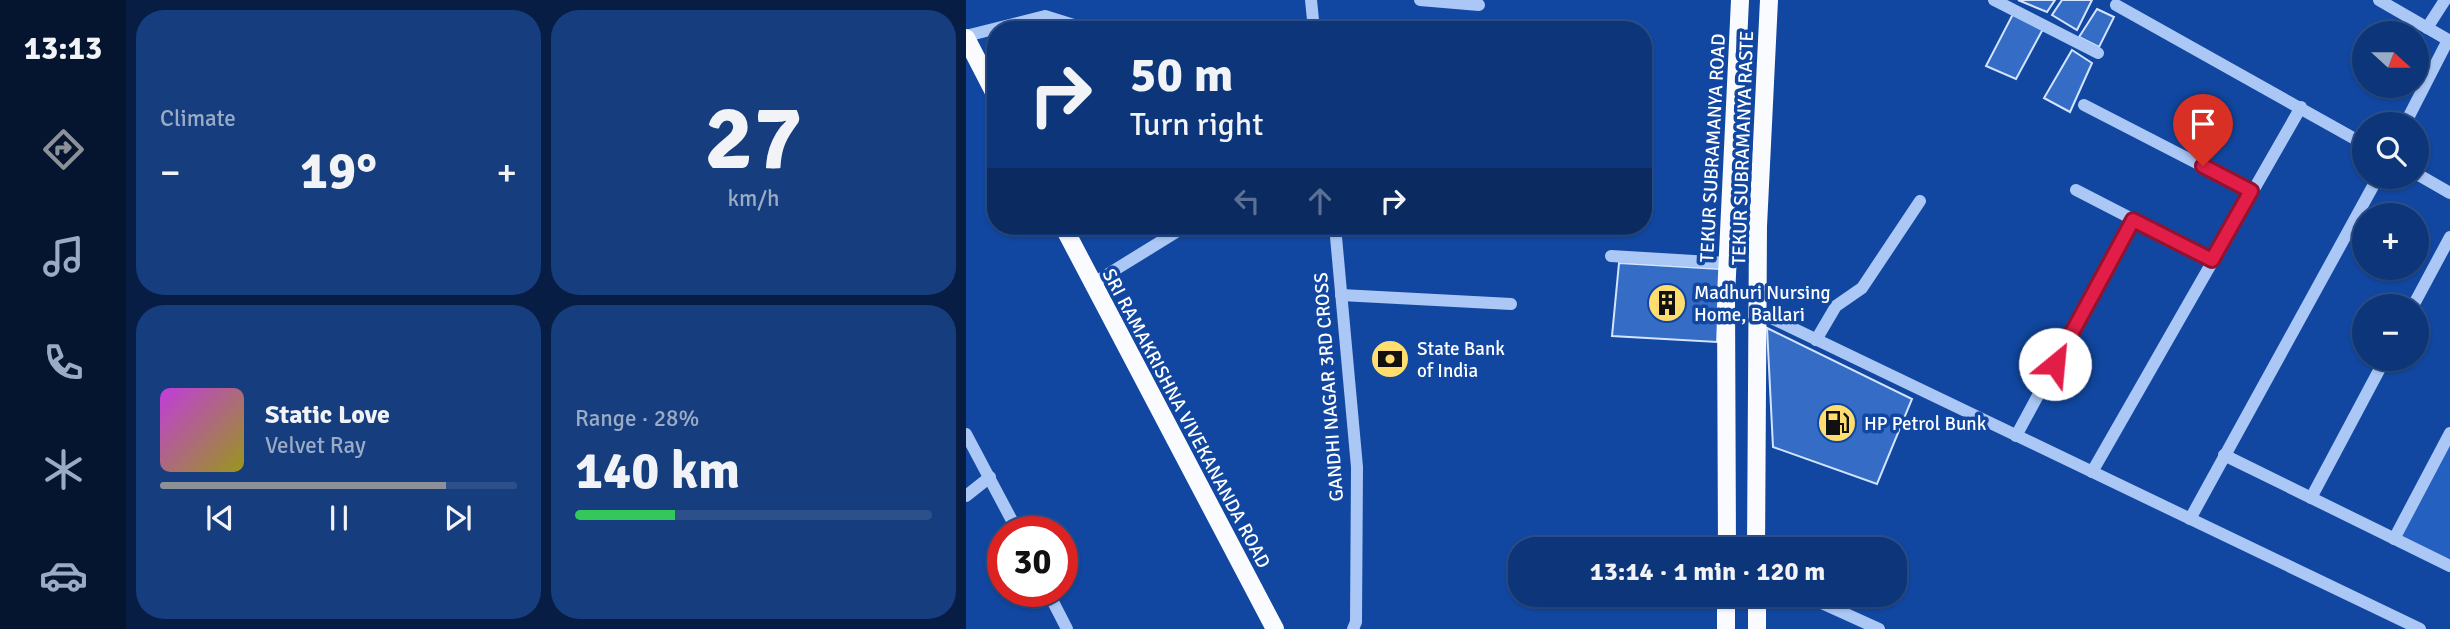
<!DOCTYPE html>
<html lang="en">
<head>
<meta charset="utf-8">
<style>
  body { margin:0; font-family:Signika,sans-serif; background:#163d7e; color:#f1f3f6; height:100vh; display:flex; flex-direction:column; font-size:26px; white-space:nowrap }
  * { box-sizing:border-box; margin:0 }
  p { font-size:23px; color:#9aabc6 }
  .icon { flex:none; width:38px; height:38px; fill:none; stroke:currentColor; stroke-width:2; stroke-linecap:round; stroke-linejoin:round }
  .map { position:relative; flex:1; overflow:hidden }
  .drawer { display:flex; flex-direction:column; gap:10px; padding:10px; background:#071d43; width:840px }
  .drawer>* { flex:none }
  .hud { position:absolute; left:21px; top:21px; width:665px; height:214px; border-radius:28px; box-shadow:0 2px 5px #0004,0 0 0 2px #2d508a; background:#0d3579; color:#f1f3f6; overflow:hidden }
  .needle { width:46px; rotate:111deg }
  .controls { position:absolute; left:1386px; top:21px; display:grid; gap:14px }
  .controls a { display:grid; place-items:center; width:77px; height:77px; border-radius:50%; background:#0d3579; box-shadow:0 2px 5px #0004,0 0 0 2px #2d508a; font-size:35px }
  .speed { position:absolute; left:21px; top:516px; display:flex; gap:14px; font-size:35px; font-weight:700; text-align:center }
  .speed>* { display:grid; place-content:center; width:91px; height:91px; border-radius:50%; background:#0d3579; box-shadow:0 2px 5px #0004,0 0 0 2px #2d508a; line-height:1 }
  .speed .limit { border:10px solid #d22; background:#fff; color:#111 }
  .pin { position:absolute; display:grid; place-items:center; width:60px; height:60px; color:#fff; margin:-72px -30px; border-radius:50% 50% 50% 0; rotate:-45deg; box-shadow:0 0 7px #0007 }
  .pin .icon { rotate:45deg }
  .me { position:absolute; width:77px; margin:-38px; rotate:28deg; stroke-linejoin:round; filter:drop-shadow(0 0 5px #0008) }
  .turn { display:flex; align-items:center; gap:24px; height:147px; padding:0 28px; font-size:32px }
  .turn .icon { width:91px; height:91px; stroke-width:2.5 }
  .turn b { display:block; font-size:49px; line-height:60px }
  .lanes { display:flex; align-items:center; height:66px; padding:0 28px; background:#0003; justify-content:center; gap:35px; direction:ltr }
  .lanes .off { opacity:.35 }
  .big { font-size:52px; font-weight:800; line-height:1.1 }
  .drawer .widget { flex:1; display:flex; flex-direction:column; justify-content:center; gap:10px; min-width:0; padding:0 24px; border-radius:28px; background:#163d7e }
  .drawer .dial { align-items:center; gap:0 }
  .dial b { font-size:91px; line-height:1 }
  .song { display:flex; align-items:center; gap:21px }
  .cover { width:84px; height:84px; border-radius:10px; background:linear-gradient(135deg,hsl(290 70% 55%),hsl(60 70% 35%)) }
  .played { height:7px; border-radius:4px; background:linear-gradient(90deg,#8c9099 80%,#2d508a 80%) }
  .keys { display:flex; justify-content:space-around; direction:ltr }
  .heat { display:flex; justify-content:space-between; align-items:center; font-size:38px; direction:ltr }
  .charge { height:10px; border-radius:5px; background:linear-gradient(90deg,#34c759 28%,#2d508a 0) }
  .drawer .tiles { flex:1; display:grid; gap:10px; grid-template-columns:repeat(2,1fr) }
  .trip { position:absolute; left:542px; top:537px; width:399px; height:70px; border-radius:28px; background:#0d3579; box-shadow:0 2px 5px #0004,0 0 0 2px #2d508a; font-weight:800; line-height:70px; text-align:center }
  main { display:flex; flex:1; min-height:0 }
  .menu { display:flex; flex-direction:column; width:126px; justify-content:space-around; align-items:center; background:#051530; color:#9aabc6 }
  .menu .icon { width:49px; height:49px }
  .menu .selected { color:#8c9099 }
  .menu b { font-size:32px; color:#f1f3f6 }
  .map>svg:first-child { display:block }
  .green { fill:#2460c0 }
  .building { fill:#356dc6; stroke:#d3e4fe; stroke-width:2 }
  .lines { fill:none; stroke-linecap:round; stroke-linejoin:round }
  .minor { stroke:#aac7f5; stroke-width:12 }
  .major { stroke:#f9fbff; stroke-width:18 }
  .route-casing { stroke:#92132f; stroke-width:18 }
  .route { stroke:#e11d48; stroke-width:12 }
  .labels { text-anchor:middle; stroke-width:7; stroke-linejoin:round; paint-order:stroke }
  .street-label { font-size:19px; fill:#fff; stroke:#1147a1 }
  .poi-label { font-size:19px; fill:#fff; stroke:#1147a1; text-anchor:start }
</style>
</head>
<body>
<main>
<nav class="menu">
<b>13:13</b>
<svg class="icon selected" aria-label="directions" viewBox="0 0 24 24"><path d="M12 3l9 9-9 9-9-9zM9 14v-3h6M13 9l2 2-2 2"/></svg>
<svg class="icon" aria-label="music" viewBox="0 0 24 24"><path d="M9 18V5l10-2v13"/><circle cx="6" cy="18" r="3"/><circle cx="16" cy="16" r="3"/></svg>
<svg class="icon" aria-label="phone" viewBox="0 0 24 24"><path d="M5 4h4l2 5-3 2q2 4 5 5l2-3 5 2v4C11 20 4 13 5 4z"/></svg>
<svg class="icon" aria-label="climate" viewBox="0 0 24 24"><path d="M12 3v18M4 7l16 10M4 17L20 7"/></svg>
<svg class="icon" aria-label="car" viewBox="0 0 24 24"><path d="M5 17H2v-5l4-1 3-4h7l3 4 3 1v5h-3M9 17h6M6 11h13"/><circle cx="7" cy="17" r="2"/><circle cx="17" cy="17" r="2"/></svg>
</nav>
<section class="drawer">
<div class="tiles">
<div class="widget"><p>Climate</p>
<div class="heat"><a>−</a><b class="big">19°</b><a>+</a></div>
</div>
<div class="widget dial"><b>27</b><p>km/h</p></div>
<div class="widget">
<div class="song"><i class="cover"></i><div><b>Static Love</b><p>Velvet Ray</p></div></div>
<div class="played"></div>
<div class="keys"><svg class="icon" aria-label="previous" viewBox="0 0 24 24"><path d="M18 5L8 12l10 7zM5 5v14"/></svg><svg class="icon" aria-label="pause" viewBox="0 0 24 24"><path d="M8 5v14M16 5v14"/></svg><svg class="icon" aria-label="next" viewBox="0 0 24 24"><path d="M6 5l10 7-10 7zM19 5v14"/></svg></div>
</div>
<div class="widget"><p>Range · 28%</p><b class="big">140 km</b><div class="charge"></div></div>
</div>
</section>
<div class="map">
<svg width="1484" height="629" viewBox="0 0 1484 629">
  <rect width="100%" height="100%" fill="#1147a1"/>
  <path class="green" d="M1484,439V559L1435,536Z"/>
  <g class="building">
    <path d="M1052,0H1089L1081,12Z"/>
    <path d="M1096,0H1126L1111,30L1086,15Z"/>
    <path d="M1131,9L1148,17L1133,47L1113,37Z"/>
    <path d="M1047,14L1077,29L1050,79L1020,66Z"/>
    <path d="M1106,50L1126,63L1104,112L1078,98Z"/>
    <path d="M653,263L754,269L751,342L646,336Z"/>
    <path d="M801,328L946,399L911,484L807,447Z"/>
  </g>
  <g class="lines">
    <g class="minor">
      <path d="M345,0L348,30"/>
      <path d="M454,0L513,5"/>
      <path d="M1028,0L1132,53"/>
      <path d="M1413,0L1484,41"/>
      <path d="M1150,5L1398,144"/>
      <path d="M1461,28L1479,0"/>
      <path d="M0,36L79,16L111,26"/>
      <path d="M1118,105L1285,191"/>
      <path d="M1439,124L1482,40"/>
      <path d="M1451,174L1484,193"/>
      <path d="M1110,190L1246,260"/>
      <path d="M369,226L391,467L390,622L387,629"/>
      <path d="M645,256L761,263"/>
      <path d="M126,284L220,226"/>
      <path d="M375,295L545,304"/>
      <path d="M1447,306L1484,237"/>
      <path d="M791,311L1454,629"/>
      <path d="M850,340L870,306L896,288L954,201"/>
      <path d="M0,434L52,532"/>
      <path d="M1050,436L1167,220"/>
      <path d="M1258,455L1484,566"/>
      <path d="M1126,472L1335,107"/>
      <path d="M0,496L24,477"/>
      <path d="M1345,498L1419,359"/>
      <path d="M1224,519L1412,177"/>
      <path d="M1428,539L1484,433"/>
      <path d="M82,592L101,629"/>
      <path d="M838,595L913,629"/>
    </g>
    <g class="major">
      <path d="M0,38L30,96"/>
      <path d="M97,226L309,629"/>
      <path d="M761,550L760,296L774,0"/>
      <path d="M790,550L792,226L803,0"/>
      <path d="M791,595V629"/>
      <path d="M760,629V595"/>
    </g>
  </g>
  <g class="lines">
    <defs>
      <path id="route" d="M1089,364L1167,220L1246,260L1285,191L1237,166"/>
    </defs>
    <use href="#route" class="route-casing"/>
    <use href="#route" class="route"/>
  </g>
  <defs>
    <symbol id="building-disc" viewBox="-11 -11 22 22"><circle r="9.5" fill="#ffde6f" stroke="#1147a1"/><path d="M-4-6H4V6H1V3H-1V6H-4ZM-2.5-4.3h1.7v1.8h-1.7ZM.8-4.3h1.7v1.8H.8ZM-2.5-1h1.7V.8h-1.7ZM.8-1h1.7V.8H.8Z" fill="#111"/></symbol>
    <symbol id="bank-disc" viewBox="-11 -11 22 22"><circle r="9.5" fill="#ffde6f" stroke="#1147a1"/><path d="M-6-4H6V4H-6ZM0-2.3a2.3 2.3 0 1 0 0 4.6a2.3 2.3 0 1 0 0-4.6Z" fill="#111"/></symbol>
    <symbol id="fuel-disc" viewBox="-11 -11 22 22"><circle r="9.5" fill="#ffde6f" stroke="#1147a1"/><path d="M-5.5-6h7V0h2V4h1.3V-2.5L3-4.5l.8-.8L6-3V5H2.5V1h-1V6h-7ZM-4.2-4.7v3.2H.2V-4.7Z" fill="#111"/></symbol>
  </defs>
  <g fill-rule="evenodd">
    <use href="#building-disc" x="679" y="281" width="44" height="44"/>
    <use href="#bank-disc" x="402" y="337" width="44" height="44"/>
    <use href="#fuel-disc" x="849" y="401" width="44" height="44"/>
  </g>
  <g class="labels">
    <g class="street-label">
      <text transform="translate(746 148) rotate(-87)" y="7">TEKUR SUBRAMANYA ROAD</text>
      <text transform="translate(776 148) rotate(-88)" y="7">TEKUR SUBRAMANYA RASTE</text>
      <text transform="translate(362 387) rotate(-94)" y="7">GANDHI NAGAR 3RD CROSS</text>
      <text transform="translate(221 418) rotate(62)" y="7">SRI RAMAKRISHNA VIVEKANANDA ROAD</text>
    </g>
    <g class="poi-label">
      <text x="728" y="299">Madhuri Nursing<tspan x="728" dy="22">Home, Ballari</tspan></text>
      <text x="451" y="355">State Bank<tspan x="451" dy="22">of India</tspan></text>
      <text x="898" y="430">HP Petrol Bunk</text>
    </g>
  </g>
</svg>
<div class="controls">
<a><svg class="needle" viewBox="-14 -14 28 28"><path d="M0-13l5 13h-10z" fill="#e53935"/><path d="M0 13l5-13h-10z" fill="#9aabc6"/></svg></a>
<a><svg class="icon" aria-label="search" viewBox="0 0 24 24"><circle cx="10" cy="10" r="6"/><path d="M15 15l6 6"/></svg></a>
<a>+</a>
<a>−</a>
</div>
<div class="speed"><div class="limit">30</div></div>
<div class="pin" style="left:1237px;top:166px;background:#d93025"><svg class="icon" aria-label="arrive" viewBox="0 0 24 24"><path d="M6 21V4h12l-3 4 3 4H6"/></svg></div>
<svg class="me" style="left:1089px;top:364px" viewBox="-20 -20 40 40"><circle r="19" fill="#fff"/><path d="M0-13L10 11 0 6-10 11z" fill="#e11d48"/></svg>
<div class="trip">13:14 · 1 min · 120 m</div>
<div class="hud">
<div class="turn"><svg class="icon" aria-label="right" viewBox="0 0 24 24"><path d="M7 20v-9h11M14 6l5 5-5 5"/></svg><div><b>50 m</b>Turn right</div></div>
<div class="lanes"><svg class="icon off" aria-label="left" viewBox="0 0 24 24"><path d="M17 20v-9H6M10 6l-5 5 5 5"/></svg><svg class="icon off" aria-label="ahead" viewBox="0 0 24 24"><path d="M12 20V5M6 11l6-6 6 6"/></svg><svg class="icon" aria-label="right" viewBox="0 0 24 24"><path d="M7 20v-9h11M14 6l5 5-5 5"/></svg></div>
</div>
</div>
</main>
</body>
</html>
